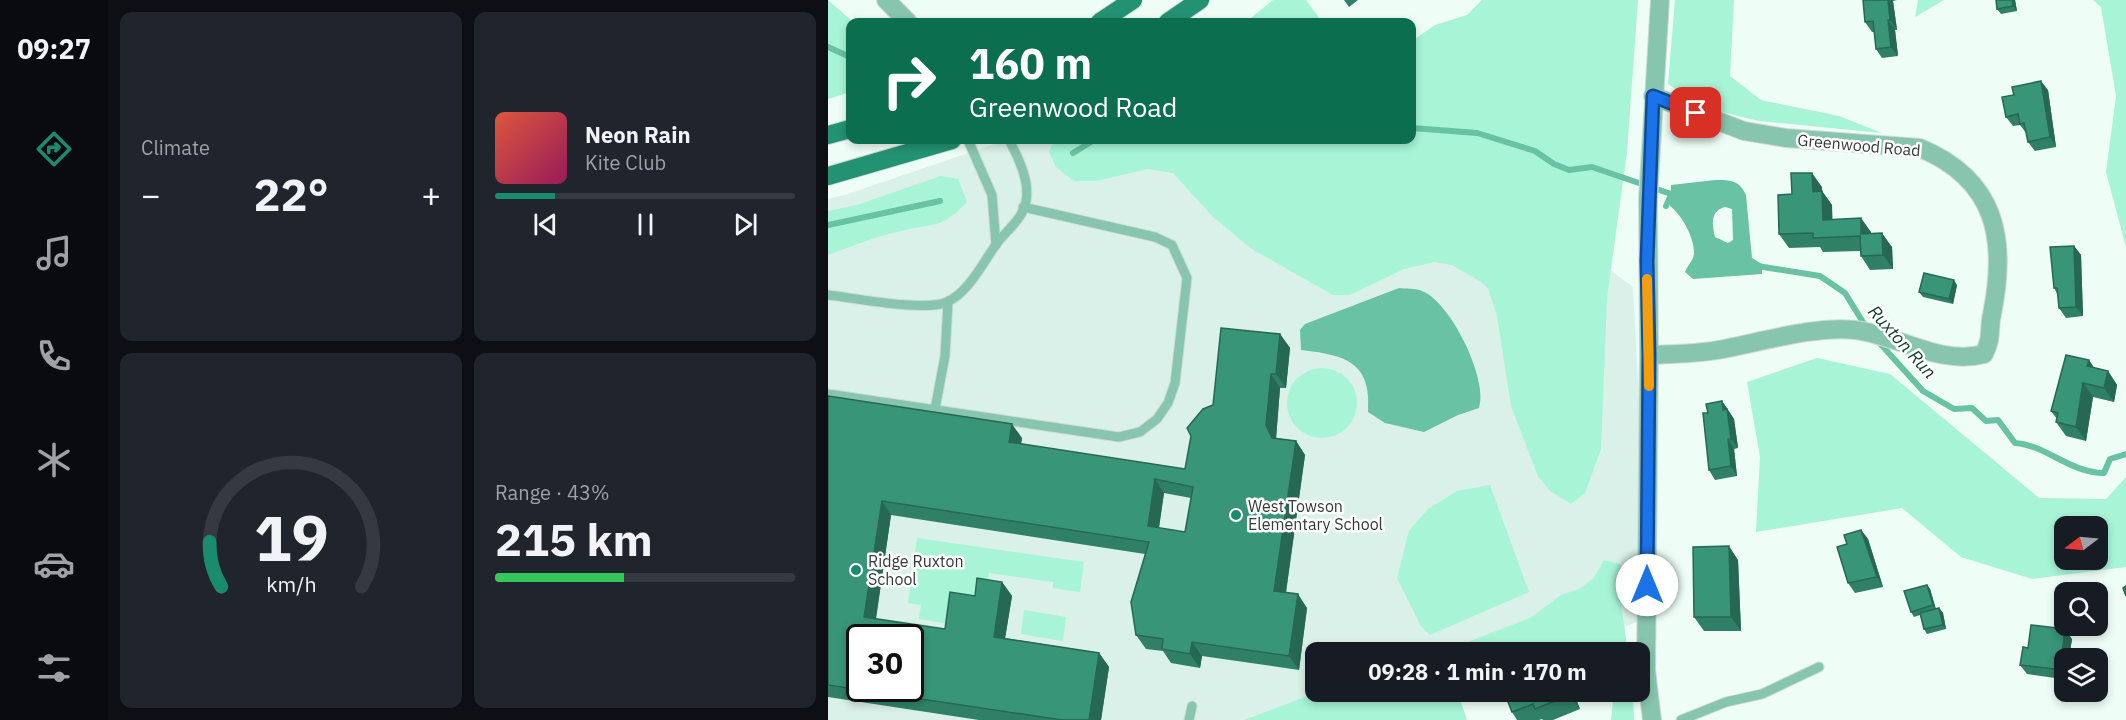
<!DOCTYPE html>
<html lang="en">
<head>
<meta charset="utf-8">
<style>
  body { margin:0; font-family:"IBM Plex Sans",sans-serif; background:#20242c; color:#f1f3f6; height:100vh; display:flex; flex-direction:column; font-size:22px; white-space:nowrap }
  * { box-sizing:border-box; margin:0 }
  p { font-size:20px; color:#9ea1a6 }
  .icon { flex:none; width:33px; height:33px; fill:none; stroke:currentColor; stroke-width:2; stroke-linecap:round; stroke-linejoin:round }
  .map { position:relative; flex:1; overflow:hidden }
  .panel { display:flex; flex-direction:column; gap:12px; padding:12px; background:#0d0f14; width:720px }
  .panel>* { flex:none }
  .banner { position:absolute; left:18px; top:18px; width:570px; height:126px; border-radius:12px; box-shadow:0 3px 9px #0003; background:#0b6e4f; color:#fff; overflow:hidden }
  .needle { width:39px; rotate:254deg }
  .fabs { position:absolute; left:1226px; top:516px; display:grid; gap:12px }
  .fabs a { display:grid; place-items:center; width:54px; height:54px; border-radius:12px; background:#171b24; box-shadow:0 3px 9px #0003; font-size:30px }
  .speed { position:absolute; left:18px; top:624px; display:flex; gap:12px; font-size:30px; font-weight:700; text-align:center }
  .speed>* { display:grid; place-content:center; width:78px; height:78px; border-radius:50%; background:#171b24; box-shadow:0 3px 9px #0003; line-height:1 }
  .speed .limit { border:3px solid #111; border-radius:9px; background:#fff; color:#111 }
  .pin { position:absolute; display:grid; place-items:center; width:51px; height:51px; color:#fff; margin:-26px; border-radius:12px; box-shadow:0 3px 9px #0006 }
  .me { position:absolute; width:66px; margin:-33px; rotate:0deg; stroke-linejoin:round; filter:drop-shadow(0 0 4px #0008) }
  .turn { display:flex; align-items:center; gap:21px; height:126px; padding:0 24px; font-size:27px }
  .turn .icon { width:78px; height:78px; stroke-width:2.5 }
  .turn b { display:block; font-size:42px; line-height:51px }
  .big { font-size:45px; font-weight:700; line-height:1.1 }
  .panel .widget { flex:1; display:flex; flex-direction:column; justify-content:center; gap:9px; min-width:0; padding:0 21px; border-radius:12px; background:#20242c }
  .panel .dial { align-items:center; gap:0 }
  .dial svg { height:156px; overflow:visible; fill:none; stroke:#363941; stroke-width:7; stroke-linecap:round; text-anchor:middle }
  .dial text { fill:#f1f3f6; stroke:none }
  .song { display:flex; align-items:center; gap:18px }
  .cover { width:72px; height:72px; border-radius:9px; background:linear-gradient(135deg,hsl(10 70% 55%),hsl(330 70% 35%)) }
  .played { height:6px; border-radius:3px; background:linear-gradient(90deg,#1a8c6d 20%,#363941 20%) }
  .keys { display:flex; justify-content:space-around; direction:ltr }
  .heat { display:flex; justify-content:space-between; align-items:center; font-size:33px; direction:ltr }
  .charge { height:9px; border-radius:4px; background:linear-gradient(90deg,#34c759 43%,#363941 0) }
  .panel .tiles { flex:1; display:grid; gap:12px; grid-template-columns:repeat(2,1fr) }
  .trip { position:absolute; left:477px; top:642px; width:345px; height:60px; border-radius:12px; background:#171b24; box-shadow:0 3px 9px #0003; font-weight:700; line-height:60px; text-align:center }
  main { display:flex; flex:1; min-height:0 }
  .tab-bar { display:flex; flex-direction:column; width:108px; justify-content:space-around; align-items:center; background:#090b0e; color:#9ea1a6 }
  .tab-bar .icon { width:42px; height:42px }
  .tab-bar .active { color:#1a8c6d }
  .tab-bar b { font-size:27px; color:#f1f3f6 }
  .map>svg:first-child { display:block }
  .built { fill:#d9f1e8; fill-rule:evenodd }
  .green { fill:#a7f4d7; fill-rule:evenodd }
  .water { fill:#68c2a3; fill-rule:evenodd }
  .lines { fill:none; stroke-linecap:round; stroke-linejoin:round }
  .stream { stroke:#68c2a3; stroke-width:6 }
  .lane-casing { stroke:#cddbd5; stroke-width:11 }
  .street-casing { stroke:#cddbd5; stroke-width:20 }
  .primary-casing { stroke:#cddbd5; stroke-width:20 }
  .lane { stroke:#88c5ae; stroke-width:9 }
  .street { stroke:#88c5ae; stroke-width:18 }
  .primary { stroke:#239272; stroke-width:18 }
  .wall { fill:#308067; fill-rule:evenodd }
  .shaded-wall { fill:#276854 }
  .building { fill:#389578; stroke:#276854; stroke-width:1.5; fill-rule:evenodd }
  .route-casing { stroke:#114b97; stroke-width:15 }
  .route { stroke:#1a73e8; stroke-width:10 }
  .slow { stroke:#f59e0b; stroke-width:10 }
  .poi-dot { fill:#1a8c6d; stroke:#fff; stroke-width:2 }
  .labels { text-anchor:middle; stroke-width:5; stroke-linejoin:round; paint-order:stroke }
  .street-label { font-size:16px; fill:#353b39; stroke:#fff }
  .poi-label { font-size:16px; fill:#353b39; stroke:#fff; text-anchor:start }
  .water-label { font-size:18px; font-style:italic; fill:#123b2e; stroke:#fff }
</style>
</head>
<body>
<main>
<nav class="tab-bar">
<b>09:27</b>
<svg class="icon active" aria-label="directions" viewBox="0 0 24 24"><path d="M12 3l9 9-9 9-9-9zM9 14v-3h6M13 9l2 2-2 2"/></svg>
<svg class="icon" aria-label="music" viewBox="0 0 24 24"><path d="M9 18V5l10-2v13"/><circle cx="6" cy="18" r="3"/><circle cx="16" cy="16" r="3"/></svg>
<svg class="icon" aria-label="phone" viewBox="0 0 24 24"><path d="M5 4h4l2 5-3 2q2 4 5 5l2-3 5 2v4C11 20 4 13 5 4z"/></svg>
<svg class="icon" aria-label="climate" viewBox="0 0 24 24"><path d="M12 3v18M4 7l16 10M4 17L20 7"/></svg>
<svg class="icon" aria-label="car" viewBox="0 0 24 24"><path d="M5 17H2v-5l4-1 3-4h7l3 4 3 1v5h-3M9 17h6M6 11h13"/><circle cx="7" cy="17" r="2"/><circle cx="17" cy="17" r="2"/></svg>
<svg class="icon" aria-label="filters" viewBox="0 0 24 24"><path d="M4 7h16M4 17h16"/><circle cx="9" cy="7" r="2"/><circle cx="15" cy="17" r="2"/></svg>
</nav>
<section class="panel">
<div class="tiles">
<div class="widget"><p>Climate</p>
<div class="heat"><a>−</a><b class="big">22°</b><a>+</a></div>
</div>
<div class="widget">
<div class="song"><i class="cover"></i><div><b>Neon Rain</b><p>Kite Club</p></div></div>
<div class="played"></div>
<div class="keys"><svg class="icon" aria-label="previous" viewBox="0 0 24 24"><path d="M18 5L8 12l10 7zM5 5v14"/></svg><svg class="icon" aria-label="pause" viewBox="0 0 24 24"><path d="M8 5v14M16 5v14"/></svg><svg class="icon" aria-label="next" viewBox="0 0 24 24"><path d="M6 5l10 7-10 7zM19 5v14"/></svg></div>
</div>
<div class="widget dial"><svg viewBox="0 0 100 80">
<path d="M14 69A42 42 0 1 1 86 69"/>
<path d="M14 69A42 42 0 0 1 8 46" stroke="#1a8c6d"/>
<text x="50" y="56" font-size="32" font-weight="700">19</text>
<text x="50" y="72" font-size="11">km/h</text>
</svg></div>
<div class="widget"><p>Range · 43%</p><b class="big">215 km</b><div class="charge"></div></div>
</div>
</section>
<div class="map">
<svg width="1298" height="720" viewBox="0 0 1298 720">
  <rect width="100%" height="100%" fill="#eefef7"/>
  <path class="built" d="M178,140H419L748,244L805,287L823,617L726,652H488V692H618L540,720H0V199L20,194ZM32,638H82V688H32Z"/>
  <g class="green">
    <path d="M0,0L25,22H22V92L0,99Z"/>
    <path d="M445,0H478L494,22H418Z"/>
    <path d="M654,0H810L799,152L779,298L773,449L757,493L743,504L722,491L710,476L683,406L669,316L660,288L653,282L624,265L606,262L576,269L522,295H505L424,249L385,217L345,173L320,169L268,181H246L228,167L221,152L226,140H584V41L607,25L639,15Z"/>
    <path d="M847,0H906L902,76L933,100L1011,116L1054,133L931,121L877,108L840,84Z"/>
    <path d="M1090,0H1116L1087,17Z"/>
    <path d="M1265,0H1298V247L1278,172L1288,96L1273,7Z"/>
    <path d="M113,176L130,179L139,202C114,228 109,223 77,230C51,235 25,246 0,255V211L29,205Z"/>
    <path d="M989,358L1062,374L1211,498L1278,499L1298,477V567L1204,579L1133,557L1074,508L928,532L932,457L919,382ZM1236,526H1269V560H1236Z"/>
    <circle cx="494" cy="403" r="35"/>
    <path d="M662,485L701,592L602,635L593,626L569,578L581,531L600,509L629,491Z"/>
    <path d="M89,538L256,562L252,592L225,588V582L161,573L156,608L128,625L91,619L93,605L80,603Z"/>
    <path d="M776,560L795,565L793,604L800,652H614L702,618L733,595L751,589L766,578Z"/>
    <path d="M196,610L238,617L235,641L193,634Z"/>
    <path d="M490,692H665L632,699L639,720H416Z"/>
    <path d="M782,692H805L806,720H783L785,699Z"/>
  </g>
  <g class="water">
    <path d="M887,180C903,180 911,180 918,195L924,258L934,264V274L865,279L857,272C859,266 865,261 866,254C867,239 854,215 842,206L843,185ZM897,207L904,209L905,240L900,243L887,237C884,224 882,211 897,207Z"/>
    <path d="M571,288C578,289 588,288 594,291C623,302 661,381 651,408L630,415L596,432L557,423L540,412C544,361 516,355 473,350L472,330L477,324Z"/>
  </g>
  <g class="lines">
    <g class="stream">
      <path d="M0,47L22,57"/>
      <path d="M584,128L649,133L707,151L726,164L741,170L764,167L849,196"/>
      <path d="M245,153L266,140"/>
      <path d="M838,206L843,195"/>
      <path d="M0,225L112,201"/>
      <path d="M929,266L992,276L1017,293L1038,327"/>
      <path d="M1048,339L1095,391L1126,409L1144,408L1158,421L1170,420L1187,443C1218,445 1242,473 1276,473L1282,459L1298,454"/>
    </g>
    <defs>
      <g id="lane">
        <path d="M140,140L164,195L168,245"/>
        <path d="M0,295C27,298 96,312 119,302C140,293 155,263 167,246C177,231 195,220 198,201C202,181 190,157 181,140"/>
        <path d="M0,394L291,437L312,432L329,419L340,403L347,383L359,278L344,245L327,237L195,207"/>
        <path d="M107,409L117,356L120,302"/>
        <path d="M361,720L364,706"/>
        <path d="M853,720L898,702L934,694L991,667"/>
      </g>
      <g id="street">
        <path d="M58,0L80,22"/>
        <path d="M821,355C845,354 867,354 890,350C929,343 989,325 1027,330C1070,335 1112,366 1156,354C1165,336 1160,331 1164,314C1179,240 1169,180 1092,148L958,138L916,131L825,96"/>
        <path d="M824,720L818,670L821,355L820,199L832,0"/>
      </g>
      <g id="primary">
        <path d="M272,22L305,0"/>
        <path d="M340,22L372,0"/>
        <path d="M0,135L22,129"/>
        <path d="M0,176L124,140"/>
      </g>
    </defs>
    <use href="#lane" class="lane-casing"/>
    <use href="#street" class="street-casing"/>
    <use href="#primary" class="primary-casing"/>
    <use href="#lane" class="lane"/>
    <use href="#street" class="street"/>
    <use href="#primary" class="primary"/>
  </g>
  <g class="wall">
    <path d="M516,0H530L521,7Z"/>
    <path d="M1035,0H1069L1065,1L1069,30H1067L1070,56L1054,58L1048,49L1046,32H1044L1037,22Z"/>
    <path d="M1187,0L1189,11L1173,14L1169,9Z"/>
    <path d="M1220,90L1228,147L1207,151L1200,142L1199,134L1192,125L1185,126L1178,117Z"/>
    <path d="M994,187V191L1004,205V219L1043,232V234L1064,247L1065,269L1042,270L1033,256L1032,251L995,252L992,247L961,248L951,234L964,194Z"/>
    <path d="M1246,246L1253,255L1255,316L1238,318L1231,308L1230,295L1226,288Z"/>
    <path d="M1129,285L1125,304L1095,297L1091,292Z"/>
    <path d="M452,334L462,348L458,388H452L448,438L468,441L477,455L458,593L479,608L471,670L374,656L372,668L343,663L335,651L318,649L308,635L317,554L63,515L48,619L117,629L147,596L174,582L184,596L177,638L271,653L281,667L273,720H151L0,697V396L194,438L193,444L357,469L385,405ZM336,493L363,498L357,532L331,528Z"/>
    <path d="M1261,360L1266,368L1280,371L1289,385L1286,402L1265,397L1258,441L1238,436L1228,422L1229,419L1223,411Z"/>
    <path d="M894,401L906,419L910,448L906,449L909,476L887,480L881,470L880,413Z"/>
    <path d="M1033,530L1040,539L1055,587L1027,593L1020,583L1019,544Z"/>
    <path d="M910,560L913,631H876L866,617Z"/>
    <path d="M1099,585L1102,589L1108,609L1111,608L1115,613L1118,629L1099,634L1096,629L1092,615L1086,617L1083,612Z"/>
    <path d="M1244,639L1241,658H1236V670L1234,679L1199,674L1192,665L1200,648Z"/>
    <path d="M676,692H745L752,709L725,720H715L714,719L711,720H689L684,712Z"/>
  </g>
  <g class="shaded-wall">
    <path d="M1060,0H1065V1L1069,30L1062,20Z"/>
    <path d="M1184,0H1187L1189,11L1185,6Z"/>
    <path d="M1060,20L1067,30L1070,56L1063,47Z"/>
    <path d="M1213,81L1220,90L1228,147L1222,137Z"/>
    <path d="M984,173L994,187V196V191L1004,205L1005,234L995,220L985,192Z"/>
    <path d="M1033,218L1043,232V248L1033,234Z"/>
    <path d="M1054,233L1064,247L1065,269L1055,255Z"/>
    <path d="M1246,246L1253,255L1255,316L1248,307Z"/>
    <path d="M1126,280L1129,285L1125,304L1121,299Z"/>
    <path d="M452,334L462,348L458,388L448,374Z"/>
    <path d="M1261,360L1270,374L1259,366Z"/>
    <path d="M1280,371L1289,385L1286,402L1276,388Z"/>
    <path d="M443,374L452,388L448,439L444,438L438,425Z"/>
    <path d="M1255,383L1265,397L1258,441L1248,427Z"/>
    <path d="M894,401L906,419L910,448L903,439Z"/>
    <path d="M184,424L194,438L191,456L181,442Z"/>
    <path d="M900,439L906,449L909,476L903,466Z"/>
    <path d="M468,441L477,455L456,605L446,591Z"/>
    <path d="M327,479L336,493L329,540L320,526Z"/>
    <path d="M54,501L63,515L46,631L36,617Z"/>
    <path d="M1033,530L1040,539L1055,587L1049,577Z"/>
    <path d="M901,546L910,560L913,631L903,617Z"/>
    <path d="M174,582L184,596L175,651L166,637Z"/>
    <path d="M1099,585L1102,589L1108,610L1105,605Z"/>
    <path d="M470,594L479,608L471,670L461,656Z"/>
    <path d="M1111,608L1115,613L1118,629L1115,625Z"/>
    <path d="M1237,629L1244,639L1241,658H1236V665L1233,661Z"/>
    <path d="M364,642L374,656L372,668L362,654Z"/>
    <path d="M271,653L281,667L273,720H261Z"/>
    <path d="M1229,660L1235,670L1234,679L1227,669Z"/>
    <path d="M741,692H745L752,709L742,695Z"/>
  </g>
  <g class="building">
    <path d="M1035,0H1060L1062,20H1060L1063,47L1048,49L1045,21L1037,22Z"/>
    <path d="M1168,0H1184L1185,6L1169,9Z"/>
    <path d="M1213,81L1222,137L1200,142L1196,123L1192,124L1190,114L1178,117L1174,97L1186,95L1184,87Z"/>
    <path d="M963,173H984L985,192L994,191L995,220L1033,218V234L1054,233L1055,255L1033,256L1032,236L985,238V233L951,234L950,195L964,194Z"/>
    <path d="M1246,246L1248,307L1231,308L1229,288H1226L1222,247Z"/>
    <path d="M1096,273L1126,280L1121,299L1091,292Z"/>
    <path d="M393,328L452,334L448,374H443L438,425L444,438L468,441L446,591L470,594L461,656L364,642L362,654L334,649L335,639L308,635L303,602L321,542L54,501L36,617L117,629L122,592L147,596L149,578L174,582L166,637L271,653L261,720H234L0,685V396L184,424L181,442L357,469L363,436L359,428L375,409L385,405ZM327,479L365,487L357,532L320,526ZM32,638H82V688H32Z"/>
    <path d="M1238,355L1261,360L1259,366L1280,371L1276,388L1255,383L1248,427L1228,422L1230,413L1223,411Z"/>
    <path d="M894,401L895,410L899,409L903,439H900L903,466L881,470L875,413H880L878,404Z"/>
    <path d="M1033,530L1049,577L1020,583L1009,547L1019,544L1016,535Z"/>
    <path d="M901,546L903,617H866L865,547Z"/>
    <path d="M1099,585L1105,605L1083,612L1076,591Z"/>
    <path d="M1298,586V596L1295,588Z"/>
    <path d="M1111,608L1115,625L1096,629L1092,613Z"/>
    <path d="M1203,625L1237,629L1233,661L1229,660L1227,669L1192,665L1195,647L1200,648Z"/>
    <path d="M676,692H741L742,695L707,709L705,704L684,712Z"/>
  </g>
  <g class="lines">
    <defs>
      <path id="route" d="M819,585L821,355L819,261L825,96L868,113"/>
    </defs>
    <use href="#route" class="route-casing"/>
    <use href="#route" class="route"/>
    <path class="slow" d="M819,279L821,386"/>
  </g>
  <g class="poi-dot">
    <circle cx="408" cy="515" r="6"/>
    <circle cx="28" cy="570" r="6"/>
  </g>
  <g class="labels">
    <g class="street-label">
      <text transform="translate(1031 145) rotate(5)" y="6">Greenwood Road</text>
    </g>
    <g class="poi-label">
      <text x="420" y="512">West Towson<tspan x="420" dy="18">Elementary School</tspan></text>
      <text x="40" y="567">Ridge Ruxton<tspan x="40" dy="18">School</tspan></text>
    </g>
    <g class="water-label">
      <text transform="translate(1074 342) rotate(48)" y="6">Ruxton Run</text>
    </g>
  </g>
</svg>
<div class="fabs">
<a><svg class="needle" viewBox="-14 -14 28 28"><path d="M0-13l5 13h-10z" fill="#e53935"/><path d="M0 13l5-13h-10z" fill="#9ea1a6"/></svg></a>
<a><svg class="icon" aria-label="search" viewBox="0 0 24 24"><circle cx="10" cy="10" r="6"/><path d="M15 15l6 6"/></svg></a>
<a><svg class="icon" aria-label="layers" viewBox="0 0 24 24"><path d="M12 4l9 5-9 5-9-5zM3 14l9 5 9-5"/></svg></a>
</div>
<div class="speed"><div class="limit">30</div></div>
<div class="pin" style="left:868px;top:113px;background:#d93025"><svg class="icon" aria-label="arrive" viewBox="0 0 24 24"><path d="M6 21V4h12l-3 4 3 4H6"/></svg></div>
<svg class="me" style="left:819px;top:585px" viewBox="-20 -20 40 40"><circle r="19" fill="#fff"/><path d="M0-13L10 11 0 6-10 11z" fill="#1a73e8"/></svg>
<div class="trip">09:28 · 1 min · 170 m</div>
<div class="banner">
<div class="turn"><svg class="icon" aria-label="right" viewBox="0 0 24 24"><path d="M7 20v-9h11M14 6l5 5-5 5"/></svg><div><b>160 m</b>Greenwood Road</div></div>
</div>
</div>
</main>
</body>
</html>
